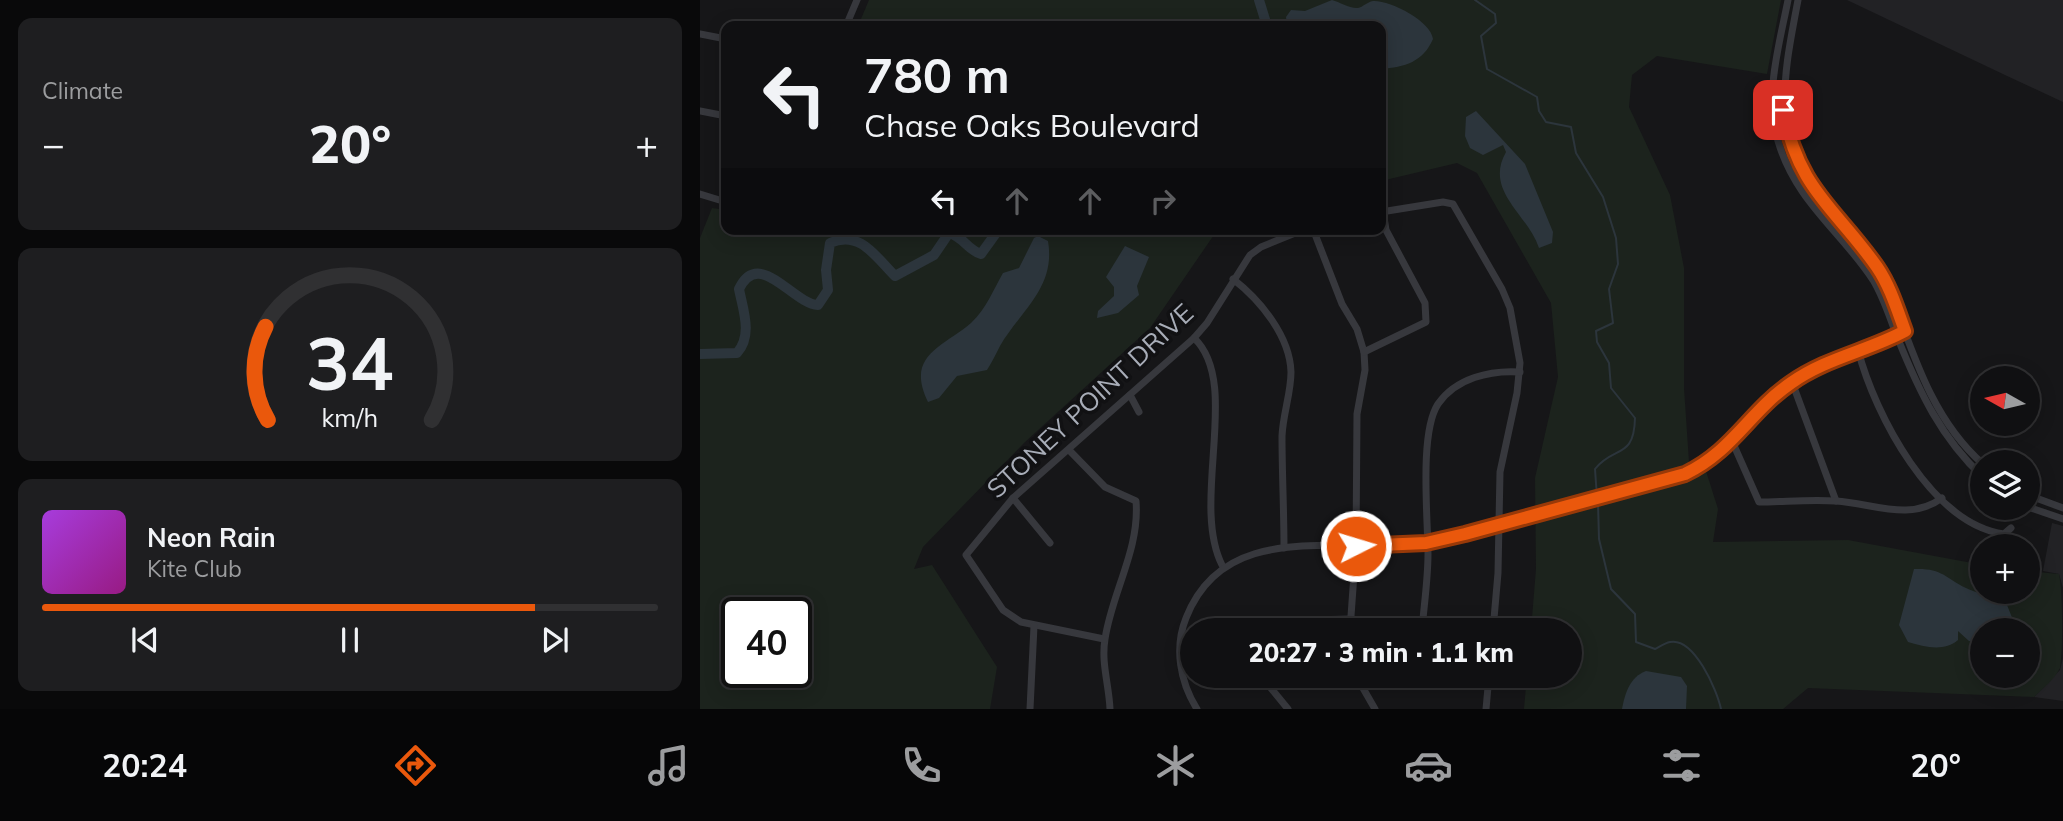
<!DOCTYPE html>
<html lang="en">
<head>
<meta charset="utf-8">
<style>
  body { margin:0; font-family:Mulish,sans-serif; background:#1e1e20; color:#f1f3f6; height:100vh; display:flex; flex-direction:column; font-size:26px; white-space:nowrap }
  * { box-sizing:border-box; margin:0 }
  p { font-size:23px; color:#9c9d9f }
  .icon { flex:none; width:38px; height:38px; fill:none; stroke:currentColor; stroke-width:2; stroke-linecap:round; stroke-linejoin:round }
  .map { position:relative; flex:1; overflow:hidden }
  .details { display:flex; flex-direction:column; gap:18px; padding:18px; background:#09090a; width:700px }
  .details>* { flex:none }
  .banner { position:absolute; left:21px; top:21px; width:665px; height:214px; border-radius:14px; box-shadow:0 4px 18px #0003,0 0 0 2px #303032; background:#101012; color:#f1f3f6; overflow:hidden }
  .needle { width:46px; rotate:278deg }
  .buttons { position:absolute; left:1270px; top:366px; display:grid; gap:14px }
  .buttons a { display:grid; place-items:center; width:70px; height:70px; border-radius:50%; background:#101012; box-shadow:0 4px 18px #0003,0 0 0 2px #303032; font-size:35px }
  .speed { position:absolute; left:21px; top:597px; display:flex; gap:14px; font-size:35px; font-weight:700; text-align:center }
  .speed>* { display:grid; place-content:center; width:91px; height:91px; border-radius:50%; background:#101012; box-shadow:0 4px 18px #0003,0 0 0 2px #303032; line-height:1 }
  .speed .limit { border:4px solid #111; border-radius:10px; background:#fff; color:#111 }
  .pin { position:absolute; display:grid; place-items:center; width:60px; height:60px; color:#fff; margin:-30px; border-radius:14px; box-shadow:0 4px 10px #0006 }
  .me { position:absolute; width:77px; margin:-38px; rotate:85deg; stroke-linejoin:round; filter:drop-shadow(0 0 5px #0008) }
  .turn { display:flex; align-items:center; gap:24px; height:147px; padding:0 28px; font-size:32px }
  .turn .icon { width:91px; height:91px; stroke-width:2.5 }
  .turn b { display:block; font-size:49px; line-height:60px }
  .lanes { display:flex; align-items:center; height:66px; padding:0 28px; background:#0003; justify-content:center; gap:35px; direction:ltr }
  .lanes .off { opacity:.35 }
  .big { font-size:52px; font-weight:800; line-height:1.1 }
  .details .tile { flex:1; display:flex; flex-direction:column; justify-content:center; gap:10px; min-width:0; padding:0 24px; border-radius:14px; background:#1e1e20 }
  .details .dial { align-items:center; gap:0 }
  .dial svg { height:182px; overflow:visible; fill:none; stroke:#303032; stroke-width:7; stroke-linecap:round; text-anchor:middle }
  .dial text { fill:#f1f3f6; stroke:none }
  .song { display:flex; align-items:center; gap:21px }
  .cover { width:84px; height:84px; border-radius:10px; background:linear-gradient(135deg,hsl(280 70% 55%),hsl(310 70% 35%)) }
  .played { height:7px; border-radius:4px; background:linear-gradient(90deg,#ea580c 80%,#303032 80%) }
  .keys { display:flex; justify-content:space-around; direction:ltr }
  .heat { display:flex; justify-content:space-between; align-items:center; font-size:38px; direction:ltr }
  .trip { position:absolute; left:480px; top:618px; width:402px; height:70px; border-radius:35px; background:#101012; box-shadow:0 4px 18px #0003,0 0 0 2px #303032; font-weight:800; line-height:70px; text-align:center }
  .menu { display:flex; height:112px; justify-content:space-around; align-items:center; background:#060607; color:#9c9d9f }
  .menu .icon { width:49px; height:49px }
  .menu .selected { color:#ea580c }
  .menu b { font-size:32px; color:#f1f3f6 }
  main { display:flex; flex:1; min-height:0 }
  .map>svg:first-child { display:block }
  .built { fill:#222225 }
  .green { fill:#1c231d; fill-rule:evenodd }
  .water { fill:#2c353c }
  .lines { fill:none; stroke-linecap:round; stroke-linejoin:round }
  .stream { stroke:#2c353c; stroke-width:2 }
  .river { stroke:#2c353c; stroke-width:10 }
  .minor { stroke:#37383d; stroke-width:7 }
  .route-casing { stroke:#983908; stroke-width:18 }
  .route { stroke:#ea580c; stroke-width:12 }
  .labels { text-anchor:middle; stroke-width:7; stroke-linejoin:round; paint-order:stroke }
  .street-label { font-size:26px; fill:#a8adb8; stroke:#111113 }
</style>
</head>
<body>
<main>
<section class="details">
<div class="tile"><p>Climate</p>
<div class="heat"><a>−</a><b class="big">20°</b><a>+</a></div>
</div>
<div class="tile dial"><svg viewBox="0 0 100 80">
<path d="M14 69A42 42 0 1 1 86 69"/>
<path d="M14 69A42 42 0 0 1 13 28" stroke="#ea580c"/>
<text x="50" y="56" font-size="32" font-weight="700">34</text>
<text x="50" y="72" font-size="11">km/h</text>
</svg></div>
<div class="tile">
<div class="song"><i class="cover"></i><div><b>Neon Rain</b><p>Kite Club</p></div></div>
<div class="played"></div>
<div class="keys"><svg class="icon" aria-label="previous" viewBox="0 0 24 24"><path d="M18 5L8 12l10 7zM5 5v14"/></svg><svg class="icon" aria-label="pause" viewBox="0 0 24 24"><path d="M8 5v14M16 5v14"/></svg><svg class="icon" aria-label="next" viewBox="0 0 24 24"><path d="M6 5l10 7-10 7zM19 5v14"/></svg></div>
</div>
</section>
<div class="map">
<svg width="1363" height="709" viewBox="0 0 1363 709">
  <rect width="100%" height="100%" fill="#161618"/>
  <g class="built">
    <path d="M1147,0H1363V102L1305,75Z"/>
    <path d="M1352,523L1363,526V588L1359,574L1343,571Z"/>
    <path d="M1363,658V701L1334,697L1360,670Z"/>
  </g>
  <g class="green">
    <path d="M169,0H1081L1067,74L957,56L932,75L929,107L970,195L984,268V388L989,462L1006,471L1018,509L1013,542L1148,540L1283,565V592H1328V571L1359,574C1363,593 1363,650 1360,668C1355,679 1342,689 1334,697L1108,688L1083,709H824L827,676H870V630H831L836,569L835,478L858,377L851,303L777,173L757,163L681,181V26H158ZM1283,630H1328V676H1283Z"/>
    <path d="M12,208L26,210V229H518L450,328L325,442L223,547L214,569L232,565L297,667L290,709H0V238ZM37,612H96V672H37Z"/>
  </g>
  <g class="water">
    <path d="M632,0C640,2 650,9 658,8C663,7 667,2 673,1C690,0 731,21 733,39C723,62 705,67 681,69V26H587L586,17L591,10L605,11Z"/>
    <path d="M776,111L825,164L853,232L852,243L839,248C827,213 784,191 806,152L803,145L783,155L770,148L765,136L766,117Z"/>
    <path d="M338,236L348,241C356,288 321,310 300,346C296,354 292,362 287,370L257,376L239,398L228,402C205,355 243,347 271,323C287,308 293,290 303,273L319,268L334,238Z"/>
    <path d="M425,246L449,257L437,286L439,295L418,313L397,318L398,311L414,296V287L406,277Z"/>
    <path d="M1214,569C1242,568 1244,577 1266,588C1287,599 1305,591 1326,592L1307,605L1313,620L1328,630H1283V644L1269,641L1258,631V640C1244,652 1225,647 1208,642L1199,625Z"/>
    <path d="M946,671L981,677L987,686L986,709H922C925,693 930,677 946,671Z"/>
  </g>
  <g class="lines">
    <g class="stream">
      <path d="M775,0L795,14L796,23L781,36L787,69L837,97L839,111L846,122L871,127L876,153L903,197L916,238L918,264L909,289L913,323L896,331L897,342L909,363L911,388L935,418C934,460 914,445 895,469L897,498"/>
      <path d="M898,503L899,539L911,589L935,614L936,642L955,649C959,647 965,643 970,642C994,637 1017,690 1021,709"/>
    </g>
    <g class="river">
      <path d="M559,0L567,26"/>
      <path d="M515,26H528"/>
      <path d="M0,354L37,353C53,335 43,310 39,289C59,247 93,304 118,305L128,290L126,270L130,243C160,230 175,256 195,276L234,255L249,233C263,236 267,250 281,254L299,229"/>
    </g>
    <g class="minor">
      <path d="M1088,0C1079,46 1064,95 1078,141C1096,202 1141,231 1173,280C1184,298 1190,319 1198,339C1219,391 1241,438 1283,477"/>
      <path d="M1098,0C1083,79 1070,135 1124,203C1145,230 1169,254 1187,283C1211,347 1230,418 1283,464"/>
      <path d="M146,26L157,0"/>
      <path d="M0,34L26,39"/>
      <path d="M0,111L26,116"/>
      <path d="M0,194L26,202"/>
      <path d="M681,212L743,202L753,204L802,289L810,308L820,363L817,393L800,472L798,573L793,630"/>
      <path d="M613,229L642,304L657,329L664,352L665,370L657,414L656,546L650,630"/>
      <path d="M533,279C560,300 590,336 591,372C591,393 583,414 582,436C582,473 584,511 584,548"/>
      <path d="M494,338C542,383 490,501 522,565"/>
      <path d="M1158,350C1175,415 1232,524 1304,534L1311,528"/>
      <path d="M664,352L726,322L725,303L686,230L683,211"/>
      <path d="M1092,382L1136,501"/>
      <path d="M430,395L439,412"/>
      <path d="M1032,441L1059,502C1084,502 1110,499 1136,501C1172,503 1210,522 1242,498"/>
      <path d="M370,451L405,487L436,501C440,549 412,592 405,639C401,663 409,685 410,709"/>
      <path d="M1328,495L1363,508"/>
      <path d="M313,498L350,543"/>
      <path d="M1328,507L1363,519"/>
      <path d="M562,630L575,621L650,619"/>
      <path d="M722,630C724,605 728,579 728,554C728,519 719,433 738,404C756,378 790,370 820,372"/>
      <path d="M404,639L321,622L303,610L266,555L313,498L494,338L507,323L550,255L561,247L605,229"/>
      <path d="M561,676L588,709"/>
      <path d="M656,676L675,709"/>
      <path d="M739,676L788,683"/>
      <path d="M330,709L334,626"/>
      <path d="M497,709C480,682 474,648 486,618C526,516 643,556 729,542C815,528 900,497 985,474C1033,451 1049,412 1091,383C1126,358 1168,351 1205,331"/>
      <path d="M786,709L789,676"/>
    </g>
  </g>
  <g class="lines">
    <defs>
      <path id="route" d="M656,546L726,543L765,534L985,474C1033,451 1049,412 1091,383C1126,358 1168,351 1205,331C1197,309 1190,286 1177,267C1134,206 1099,191 1083,110"/>
    </defs>
    <use href="#route" class="route-casing"/>
    <use href="#route" class="route"/>
  </g>
  <g class="labels">
    <g class="street-label">
      <text transform="translate(390 401) rotate(-43)" y="9">STONEY POINT DRIVE</text>
    </g>
  </g>
</svg>
<div class="buttons">
<a><svg class="needle" viewBox="-14 -14 28 28"><path d="M0-13l5 13h-10z" fill="#e53935"/><path d="M0 13l5-13h-10z" fill="#9c9d9f"/></svg></a>
<a><svg class="icon" aria-label="layers" viewBox="0 0 24 24"><path d="M12 4l9 5-9 5-9-5zM3 14l9 5 9-5"/></svg></a>
<a>+</a>
<a>−</a>
</div>
<div class="speed"><div class="limit">40</div></div>
<div class="pin" style="left:1083px;top:110px;background:#d93025"><svg class="icon" aria-label="arrive" viewBox="0 0 24 24"><path d="M6 21V4h12l-3 4 3 4H6"/></svg></div>
<svg class="me" style="left:656px;top:546px" viewBox="-20 -20 40 40"><circle r="17" fill="#ea580c" stroke="#fff" stroke-width="3"/><path d="M0-11L8 9 0 5-8 9z" fill="#fff"/></svg>
<div class="trip">20:27 · 3 min · 1.1 km</div>
<div class="banner">
<div class="turn"><svg class="icon" aria-label="left" viewBox="0 0 24 24"><path d="M17 20v-9H6M10 6l-5 5 5 5"/></svg><div><b>780 m</b>Chase Oaks Boulevard</div></div>
<div class="lanes"><svg class="icon" aria-label="left" viewBox="0 0 24 24"><path d="M17 20v-9H6M10 6l-5 5 5 5"/></svg><svg class="icon off" aria-label="ahead" viewBox="0 0 24 24"><path d="M12 20V5M6 11l6-6 6 6"/></svg><svg class="icon off" aria-label="ahead" viewBox="0 0 24 24"><path d="M12 20V5M6 11l6-6 6 6"/></svg><svg class="icon off" aria-label="right" viewBox="0 0 24 24"><path d="M7 20v-9h11M14 6l5 5-5 5"/></svg></div>
</div>
</div>
</main>
<nav class="menu">
<b>20:24</b>
<svg class="icon selected" aria-label="directions" viewBox="0 0 24 24"><path d="M12 3l9 9-9 9-9-9zM9 14v-3h6M13 9l2 2-2 2"/></svg>
<svg class="icon" aria-label="music" viewBox="0 0 24 24"><path d="M9 18V5l10-2v13"/><circle cx="6" cy="18" r="3"/><circle cx="16" cy="16" r="3"/></svg>
<svg class="icon" aria-label="phone" viewBox="0 0 24 24"><path d="M5 4h4l2 5-3 2q2 4 5 5l2-3 5 2v4C11 20 4 13 5 4z"/></svg>
<svg class="icon" aria-label="climate" viewBox="0 0 24 24"><path d="M12 3v18M4 7l16 10M4 17L20 7"/></svg>
<svg class="icon" aria-label="car" viewBox="0 0 24 24"><path d="M5 17H2v-5l4-1 3-4h7l3 4 3 1v5h-3M9 17h6M6 11h13"/><circle cx="7" cy="17" r="2"/><circle cx="17" cy="17" r="2"/></svg>
<svg class="icon" aria-label="filters" viewBox="0 0 24 24"><path d="M4 7h16M4 17h16"/><circle cx="9" cy="7" r="2"/><circle cx="15" cy="17" r="2"/></svg>
<b>20°</b>
</nav>
</body>
</html>
